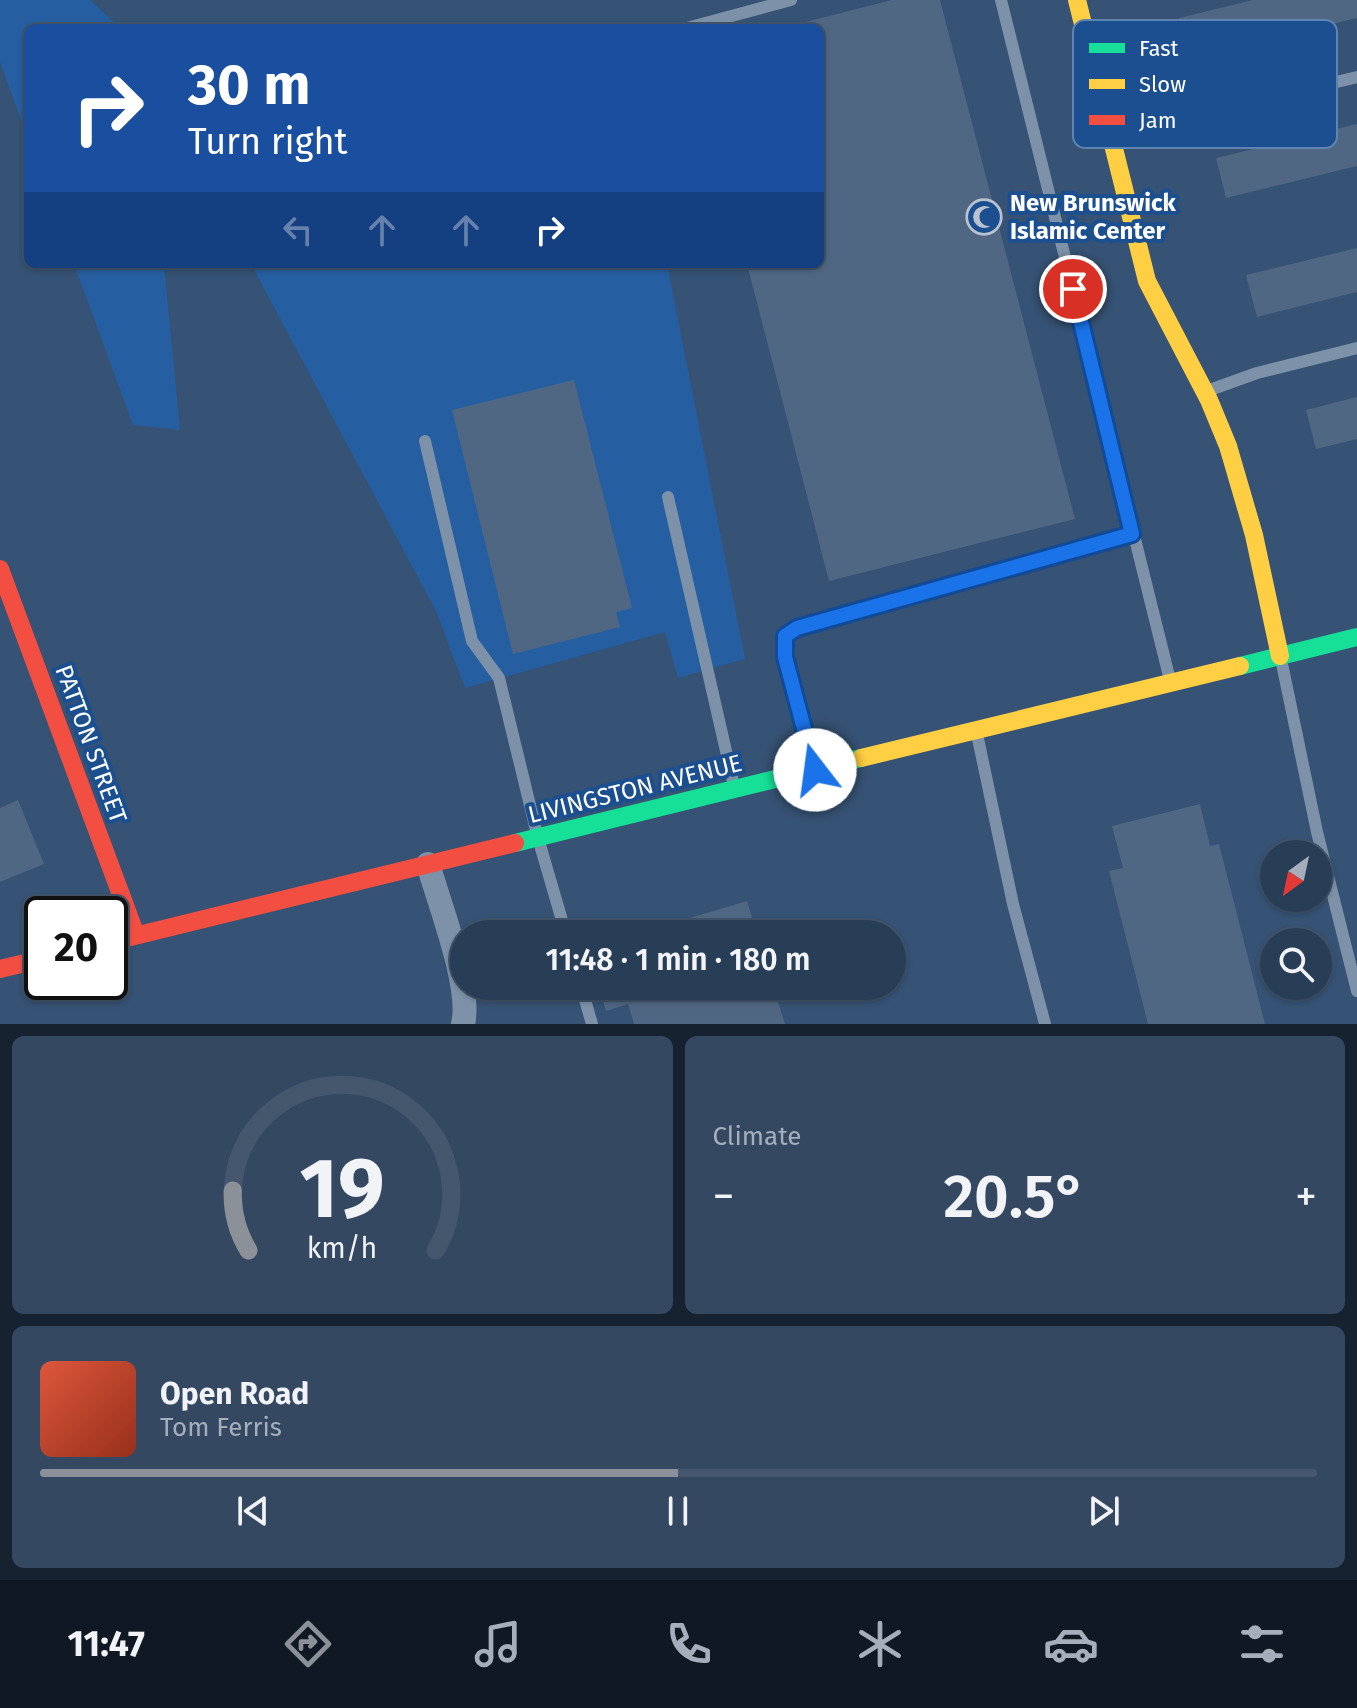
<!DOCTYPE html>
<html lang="en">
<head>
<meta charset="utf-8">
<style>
  body { margin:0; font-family:"Fira Sans",sans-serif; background:#344961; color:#f1f3f6; height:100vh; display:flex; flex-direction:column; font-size:30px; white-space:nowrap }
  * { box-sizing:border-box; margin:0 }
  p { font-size:26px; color:#a5aeba }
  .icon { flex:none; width:44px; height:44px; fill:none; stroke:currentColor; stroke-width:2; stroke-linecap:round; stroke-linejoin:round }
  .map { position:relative; height:1024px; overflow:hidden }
  .sheet { display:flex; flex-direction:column; gap:12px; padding:12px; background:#162230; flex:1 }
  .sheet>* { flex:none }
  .top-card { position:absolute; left:24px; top:24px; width:800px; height:244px; border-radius:12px; box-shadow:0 2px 6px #0004,0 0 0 2px #44576d; background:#1a4fa0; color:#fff; overflow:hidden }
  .needle { width:52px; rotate:213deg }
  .controls { position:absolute; left:1260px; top:840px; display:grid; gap:16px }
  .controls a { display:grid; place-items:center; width:72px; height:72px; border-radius:50%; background:#283e57; box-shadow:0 2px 6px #0004,0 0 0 2px #44576d; font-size:40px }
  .speed { position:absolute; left:24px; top:896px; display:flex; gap:16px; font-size:40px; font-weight:700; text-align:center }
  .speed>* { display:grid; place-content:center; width:104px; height:104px; border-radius:50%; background:#283e57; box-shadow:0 2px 6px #0004,0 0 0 2px #44576d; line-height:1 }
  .speed .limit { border:4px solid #111; border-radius:12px; background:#fff; color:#111 }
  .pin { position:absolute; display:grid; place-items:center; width:68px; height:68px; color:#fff; margin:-34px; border:4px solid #fff; border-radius:50%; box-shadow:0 2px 8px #0007 }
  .me { position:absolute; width:88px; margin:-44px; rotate:345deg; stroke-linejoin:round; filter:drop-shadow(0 0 6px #0008) }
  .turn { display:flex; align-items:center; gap:28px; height:168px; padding:0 32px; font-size:36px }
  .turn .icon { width:104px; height:104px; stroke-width:2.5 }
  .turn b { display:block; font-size:56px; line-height:68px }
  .lanes { display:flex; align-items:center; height:76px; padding:0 32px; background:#0003; justify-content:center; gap:40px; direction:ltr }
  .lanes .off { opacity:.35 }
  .big { font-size:60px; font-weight:600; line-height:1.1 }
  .sheet .card { flex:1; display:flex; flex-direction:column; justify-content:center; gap:12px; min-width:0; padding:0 28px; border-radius:12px; background:#344961 }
  .sheet .dial { align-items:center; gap:0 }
  .dial svg { height:208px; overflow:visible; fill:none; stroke:#44576d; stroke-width:7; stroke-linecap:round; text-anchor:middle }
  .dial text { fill:#f1f3f6; stroke:none }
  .song { display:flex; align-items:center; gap:24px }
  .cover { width:96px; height:96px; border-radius:12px; background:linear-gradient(135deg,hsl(10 70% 55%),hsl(10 70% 35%)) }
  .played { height:8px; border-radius:4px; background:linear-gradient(90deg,#8c9099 50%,#44576d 50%) }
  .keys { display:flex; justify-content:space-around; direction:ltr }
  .heat { display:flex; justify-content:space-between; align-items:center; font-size:44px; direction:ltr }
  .sheet .tiles { flex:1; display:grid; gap:12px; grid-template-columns:1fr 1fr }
  .card:last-child { grid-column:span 2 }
  .trip { position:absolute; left:450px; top:920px; width:456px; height:80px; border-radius:40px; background:#283e57; box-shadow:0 2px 6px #0004,0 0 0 2px #44576d; font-weight:600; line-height:80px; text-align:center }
  .tabs { display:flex; height:128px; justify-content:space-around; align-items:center; background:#101923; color:#a5aeba }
  .tabs .icon { width:56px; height:56px }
  .tabs .selected { color:#8c9099 }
  .tabs b { font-size:36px; color:#f1f3f6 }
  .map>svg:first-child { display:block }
  .green { fill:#265fa1 }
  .building { fill:#506783 }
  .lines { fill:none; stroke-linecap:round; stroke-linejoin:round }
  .lane { stroke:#7d92a8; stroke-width:12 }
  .street { stroke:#7d92a8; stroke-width:24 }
  .fast { stroke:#16e098; stroke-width:18 }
  .slow { stroke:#ffcf43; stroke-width:18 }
  .jam { stroke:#f24e42; stroke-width:18 }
  .route-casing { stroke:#114b97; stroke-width:20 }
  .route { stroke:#1a73e8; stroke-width:14 }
  .labels { text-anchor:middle; stroke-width:8; stroke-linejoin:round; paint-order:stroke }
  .poi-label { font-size:24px; font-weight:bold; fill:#fff; stroke:#1b4f8f; text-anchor:start }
  .street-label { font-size:24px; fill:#fff; stroke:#1b4f8f }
  .key { fill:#1b4f8f; stroke:#5f84b1; stroke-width:2 }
  .key-label { font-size:22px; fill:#fff }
</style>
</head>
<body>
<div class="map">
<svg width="1357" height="1024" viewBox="0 0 1357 1024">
  <rect width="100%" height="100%" fill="#365274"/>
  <g class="green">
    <path d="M0,0H90L120,28H28V139L0,62Z"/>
    <path d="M74,264H164L180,430L133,425Z"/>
    <path d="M251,264H667L745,659L678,678L665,632L465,688L436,611Z"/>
  </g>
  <g class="building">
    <path d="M892,0H940L1075,519L829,581L747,264H820V28L786,27Z"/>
    <path d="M1253,0H1357V18L1189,58L1179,18Z"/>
    <path d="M1357,124V166L1226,198L1216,158Z"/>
    <path d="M1357,248V292L1257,317L1246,275Z"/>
    <path d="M574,380L632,608L616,612L620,627L513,654L452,410Z"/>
    <path d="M1357,397V439L1316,449L1306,410Z"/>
    <path d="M18,800L44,864L0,882V808Z"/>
    <path d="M1200,804L1210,846L1219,844L1265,1024H1148L1109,871L1123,868L1112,826Z"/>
    <path d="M747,901L757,934H640L639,933Z"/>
    <path d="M598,986H773L785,1024H634L628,1004L606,1011Z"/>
  </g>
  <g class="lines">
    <g class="lane">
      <path d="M1001,0L1170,680"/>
      <path d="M687,28L791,0"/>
      <path d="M1113,136L1357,77"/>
      <path d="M1207,391L1257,373L1357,348"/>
      <path d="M425,441L472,641L499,678L538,838L566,934"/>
      <path d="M668,497L734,786"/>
      <path d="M1281,659L1317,832L1357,991"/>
      <path d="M977,734L1013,904L1045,1024"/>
      <path d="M814,767L785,657V636L797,628L1132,534"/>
      <path d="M581,986L592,1024"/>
    </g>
    <path class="street" d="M428,864C439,903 472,987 463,1024"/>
    <g class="fast">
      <path d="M1240,666L1357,637"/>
      <path d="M515,843L861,758"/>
    </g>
    <g class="slow">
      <path d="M1077,0L1147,281L1209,400L1228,446L1254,535L1280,656"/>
      <path d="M861,758L1240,666"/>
    </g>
    <g class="jam">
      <path d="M0,569L136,935"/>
      <path d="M110,942L515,843"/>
      <path d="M0,969L42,959"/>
    </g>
  </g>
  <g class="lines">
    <defs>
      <path id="route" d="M815,770L785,657V636L797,628L1132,534L1073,289"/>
    </defs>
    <use href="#route" class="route-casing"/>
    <use href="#route" class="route"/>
  </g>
  <defs>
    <symbol id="mosque-ring" viewBox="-11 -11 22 22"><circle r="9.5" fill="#1b4f8f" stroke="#b9c2ce" stroke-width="1.5"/><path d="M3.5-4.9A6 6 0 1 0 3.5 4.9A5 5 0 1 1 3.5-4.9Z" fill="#b9c2ce"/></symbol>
  </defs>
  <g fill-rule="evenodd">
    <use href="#mosque-ring" x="964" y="197" width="40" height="40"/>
  </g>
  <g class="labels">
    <g class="poi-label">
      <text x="1010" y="211">New Brunswick<tspan x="1010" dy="28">Islamic Center</tspan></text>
    </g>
    <g class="street-label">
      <text transform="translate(91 744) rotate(70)" y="8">PATTON STREET</text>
      <text transform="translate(635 789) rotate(-14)" y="8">LIVINGSTON AVENUE</text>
    </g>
  </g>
  <rect x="1073" y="20" width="264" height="128" rx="12" class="key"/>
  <rect x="1089" y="43" width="36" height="10" fill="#16e098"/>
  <rect x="1089" y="79" width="36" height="10" fill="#ffcf43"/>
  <rect x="1089" y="115" width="36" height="10" fill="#f24e42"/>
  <g class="key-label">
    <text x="1139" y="56">Fast</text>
    <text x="1139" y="92">Slow</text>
    <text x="1139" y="128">Jam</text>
  </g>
</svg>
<div class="controls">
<a><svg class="needle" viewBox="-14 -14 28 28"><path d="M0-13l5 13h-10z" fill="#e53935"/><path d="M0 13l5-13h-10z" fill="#a5aeba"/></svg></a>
<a><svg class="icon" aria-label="search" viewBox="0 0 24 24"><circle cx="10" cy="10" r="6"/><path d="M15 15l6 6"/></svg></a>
</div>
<div class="speed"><div class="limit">20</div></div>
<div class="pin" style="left:1073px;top:289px;background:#d93025"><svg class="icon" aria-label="arrive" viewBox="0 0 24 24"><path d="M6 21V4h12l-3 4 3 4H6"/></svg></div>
<svg class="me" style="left:815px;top:770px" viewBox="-20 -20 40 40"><circle r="19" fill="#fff"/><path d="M0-13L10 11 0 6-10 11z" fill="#1a73e8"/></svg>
<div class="trip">11:48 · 1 min · 180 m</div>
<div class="top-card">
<div class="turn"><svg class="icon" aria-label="right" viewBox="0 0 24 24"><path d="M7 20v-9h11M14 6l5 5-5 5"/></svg><div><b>30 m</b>Turn right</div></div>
<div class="lanes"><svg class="icon off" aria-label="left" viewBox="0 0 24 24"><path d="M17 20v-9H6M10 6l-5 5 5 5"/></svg><svg class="icon off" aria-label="ahead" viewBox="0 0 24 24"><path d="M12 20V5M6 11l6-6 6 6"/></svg><svg class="icon off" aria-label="ahead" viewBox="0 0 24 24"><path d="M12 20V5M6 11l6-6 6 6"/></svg><svg class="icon" aria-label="right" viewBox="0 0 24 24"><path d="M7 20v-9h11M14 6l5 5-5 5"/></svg></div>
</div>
</div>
<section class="sheet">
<div class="tiles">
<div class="card dial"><svg viewBox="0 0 100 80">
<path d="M14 69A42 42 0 1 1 86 69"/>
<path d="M14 69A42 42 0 0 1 8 46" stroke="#8c9099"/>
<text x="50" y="56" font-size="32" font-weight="700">19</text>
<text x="50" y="72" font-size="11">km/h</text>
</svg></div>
<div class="card"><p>Climate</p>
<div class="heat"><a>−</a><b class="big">20.5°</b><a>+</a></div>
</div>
<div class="card">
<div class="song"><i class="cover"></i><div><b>Open Road</b><p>Tom Ferris</p></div></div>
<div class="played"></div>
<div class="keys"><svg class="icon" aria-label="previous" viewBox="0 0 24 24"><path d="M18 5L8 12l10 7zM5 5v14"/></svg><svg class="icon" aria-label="pause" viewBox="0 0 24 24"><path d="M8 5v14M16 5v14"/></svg><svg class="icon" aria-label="next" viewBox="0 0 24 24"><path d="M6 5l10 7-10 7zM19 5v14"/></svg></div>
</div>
</div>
</section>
<nav class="tabs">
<b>11:47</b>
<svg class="icon selected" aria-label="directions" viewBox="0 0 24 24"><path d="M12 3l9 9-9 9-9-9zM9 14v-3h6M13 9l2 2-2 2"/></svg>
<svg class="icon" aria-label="music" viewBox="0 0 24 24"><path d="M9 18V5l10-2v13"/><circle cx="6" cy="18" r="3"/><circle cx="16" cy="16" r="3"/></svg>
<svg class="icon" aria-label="phone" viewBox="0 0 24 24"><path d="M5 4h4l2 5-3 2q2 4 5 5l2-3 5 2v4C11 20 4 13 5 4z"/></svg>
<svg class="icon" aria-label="climate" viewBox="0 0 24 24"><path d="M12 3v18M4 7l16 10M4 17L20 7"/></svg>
<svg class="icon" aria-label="car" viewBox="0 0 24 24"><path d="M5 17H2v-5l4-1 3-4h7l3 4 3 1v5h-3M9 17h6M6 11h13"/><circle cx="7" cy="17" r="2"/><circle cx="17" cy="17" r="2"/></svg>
<svg class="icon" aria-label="filters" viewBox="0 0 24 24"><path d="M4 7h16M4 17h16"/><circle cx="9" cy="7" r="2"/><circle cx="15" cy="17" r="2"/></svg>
</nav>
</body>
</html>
